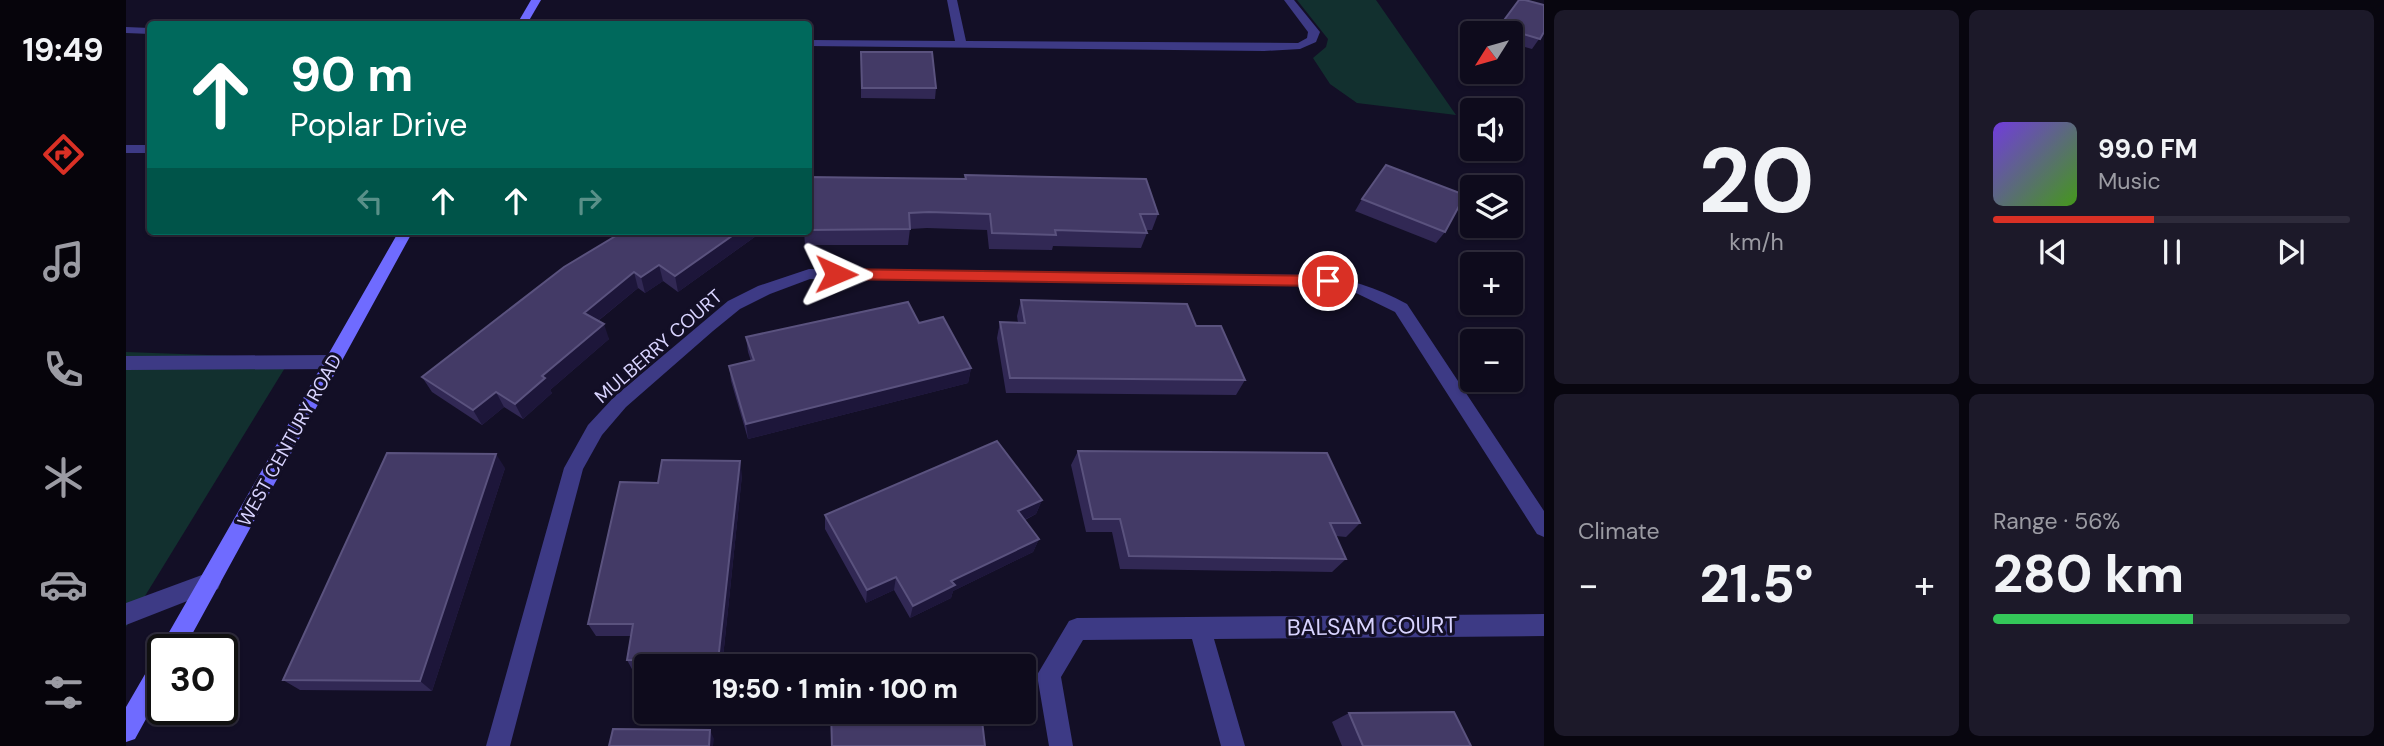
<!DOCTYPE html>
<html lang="en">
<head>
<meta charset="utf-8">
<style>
  body { margin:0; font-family:"DM Sans",sans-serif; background:#1c1929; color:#f1f3f6; height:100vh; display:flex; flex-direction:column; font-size:26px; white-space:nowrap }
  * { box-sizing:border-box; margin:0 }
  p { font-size:23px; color:#9b9ba3 }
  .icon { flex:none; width:38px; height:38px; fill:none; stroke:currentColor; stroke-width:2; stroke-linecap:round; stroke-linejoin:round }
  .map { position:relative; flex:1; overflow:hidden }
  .drawer { display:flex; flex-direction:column; gap:10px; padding:10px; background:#08060f; width:840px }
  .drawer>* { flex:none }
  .top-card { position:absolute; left:21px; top:21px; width:665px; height:214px; border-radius:7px; box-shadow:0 2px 5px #0004,0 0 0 2px #2e2b3b; background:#00695c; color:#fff; overflow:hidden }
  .needle { width:46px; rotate:233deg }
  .fabs { position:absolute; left:1334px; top:21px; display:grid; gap:14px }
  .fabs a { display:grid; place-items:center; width:63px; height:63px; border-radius:7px; background:#0e0b1c; box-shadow:0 2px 5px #0004,0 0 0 2px #2e2b3b; font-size:35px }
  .speed { position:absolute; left:21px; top:634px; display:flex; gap:14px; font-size:35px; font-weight:700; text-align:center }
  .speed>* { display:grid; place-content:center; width:91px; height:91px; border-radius:50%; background:#0e0b1c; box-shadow:0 2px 5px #0004,0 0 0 2px #2e2b3b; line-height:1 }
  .speed .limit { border:4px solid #111; border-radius:10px; background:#fff; color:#111 }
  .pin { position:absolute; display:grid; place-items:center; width:60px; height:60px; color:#fff; margin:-30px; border:4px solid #fff; border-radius:50%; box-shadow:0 2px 7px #0007 }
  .me { position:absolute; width:77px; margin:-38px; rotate:91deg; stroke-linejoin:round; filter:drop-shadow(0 0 5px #0008) }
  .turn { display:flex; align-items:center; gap:24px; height:147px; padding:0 28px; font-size:32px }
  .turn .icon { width:91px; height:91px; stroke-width:2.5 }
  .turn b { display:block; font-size:49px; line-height:60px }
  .lanes { display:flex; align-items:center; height:66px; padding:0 28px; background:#0003; justify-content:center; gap:35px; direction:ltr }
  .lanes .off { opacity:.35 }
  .big { font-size:52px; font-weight:800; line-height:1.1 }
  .drawer .tile { flex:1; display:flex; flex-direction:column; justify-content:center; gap:10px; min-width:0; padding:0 24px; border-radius:10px; background:#1c1929 }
  .drawer .dial { align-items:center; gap:0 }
  .dial b { font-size:91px; line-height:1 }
  .song { display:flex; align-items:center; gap:21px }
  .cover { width:84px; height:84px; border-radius:10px; background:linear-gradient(135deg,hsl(260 70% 55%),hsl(100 70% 35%)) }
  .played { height:7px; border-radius:4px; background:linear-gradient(90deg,#d93025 45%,#2e2b3b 45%) }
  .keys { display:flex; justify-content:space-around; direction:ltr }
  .heat { display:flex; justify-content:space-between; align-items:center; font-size:38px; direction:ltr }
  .charge { height:10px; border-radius:5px; background:linear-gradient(90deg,#34c759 56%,#2e2b3b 0) }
  .drawer .tiles { flex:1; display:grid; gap:10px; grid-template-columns:repeat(2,1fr) }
  .trip { position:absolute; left:508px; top:654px; width:402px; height:70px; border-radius:7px; background:#0e0b1c; box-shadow:0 2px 5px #0004,0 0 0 2px #2e2b3b; font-weight:800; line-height:70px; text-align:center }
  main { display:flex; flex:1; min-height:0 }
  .dock { display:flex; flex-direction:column; width:126px; justify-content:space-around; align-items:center; background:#06040b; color:#9b9ba3 }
  .dock .icon { width:49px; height:49px }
  .dock .active { color:#d93025 }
  .dock b { font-size:32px; color:#f1f3f6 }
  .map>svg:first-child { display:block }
  .green { fill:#12302f }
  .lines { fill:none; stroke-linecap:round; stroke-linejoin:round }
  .service { fill:#3d3a85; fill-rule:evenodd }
  .minor { fill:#3d3a85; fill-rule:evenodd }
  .secondary { fill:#6f6bff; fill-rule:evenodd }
  .wall { fill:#312854 }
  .shaded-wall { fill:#1d163a }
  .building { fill:#433a66; stroke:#5a527e; stroke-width:2 }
  .route { fill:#d93025; stroke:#8d1f18; stroke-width:2 }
  .labels { text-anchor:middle; stroke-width:6; stroke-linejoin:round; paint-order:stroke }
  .street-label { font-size:19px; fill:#d9d4ff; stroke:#130f26 }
  .near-street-label { font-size:23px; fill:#d9d4ff; stroke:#130f26 }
</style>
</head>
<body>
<main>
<nav class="dock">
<b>19:49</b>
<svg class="icon active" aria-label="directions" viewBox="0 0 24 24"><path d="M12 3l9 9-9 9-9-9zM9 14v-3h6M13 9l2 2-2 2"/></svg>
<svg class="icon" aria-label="music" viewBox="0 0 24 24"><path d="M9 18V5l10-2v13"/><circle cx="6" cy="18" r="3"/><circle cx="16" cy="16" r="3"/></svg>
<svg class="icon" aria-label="phone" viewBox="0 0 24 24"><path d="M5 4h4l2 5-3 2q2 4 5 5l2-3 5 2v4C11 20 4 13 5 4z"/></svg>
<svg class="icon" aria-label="climate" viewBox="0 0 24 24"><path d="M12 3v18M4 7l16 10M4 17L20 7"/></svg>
<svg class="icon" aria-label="car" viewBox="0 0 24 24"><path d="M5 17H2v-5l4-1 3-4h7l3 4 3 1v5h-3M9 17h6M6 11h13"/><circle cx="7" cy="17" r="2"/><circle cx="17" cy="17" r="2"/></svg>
<svg class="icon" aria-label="filters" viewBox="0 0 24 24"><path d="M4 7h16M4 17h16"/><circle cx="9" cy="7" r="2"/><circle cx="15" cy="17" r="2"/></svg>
</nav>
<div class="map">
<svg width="1418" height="746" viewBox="0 0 1418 746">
  <rect width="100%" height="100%" fill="#130f26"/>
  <g class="green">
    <path d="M1171,0H1250L1330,115L1231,103L1204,84L1187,58L1200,47L1202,39Z"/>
    <path d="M0,352L165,358L0,627Z"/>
  </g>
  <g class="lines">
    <g class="service">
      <path d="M821,0H831L840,41L1172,43L1181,38L1182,32L1158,0H1168L1194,32L1190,42L1174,49L1138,51L682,46V40L829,41Z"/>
      <path d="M0,27L24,28V34L0,33Z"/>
      <rect x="0" y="145" width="24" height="8"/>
      <path d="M207,355L213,357L216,362L213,367L207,369L0,370V356Z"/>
      <path d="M84,572L92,575L95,582L92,589L0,625V603Z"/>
    </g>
    <g class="minor">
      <path d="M683,269L1186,275C1221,278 1250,287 1281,304L1418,511V537L1411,534L1269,312L1228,292L1186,285L684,279L644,294L614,309L587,331L500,407L476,435L457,469L384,746H360L438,468L462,425L488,397L602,301L632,286Z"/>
      <path d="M1418,614V636L1088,639L1119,746H1095L1066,639L957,640L935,677L947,746H923L911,675L943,621L951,618Z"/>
    </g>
    <g class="secondary">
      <path d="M405,0H415L401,24H391Z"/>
      <path d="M273,231H287L58,649H37V688L9,739L0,742V707L29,657L37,654L35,649L38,641Z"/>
    </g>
  </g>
  <g class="wall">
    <path d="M1393,0L1418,32L1406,49L1384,43V33H1369Z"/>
    <path d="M735,52L810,88L809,99L735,98Z"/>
    <path d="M839,175L1032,214L1026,230H1020L1021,233L1015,248L927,246L926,250L863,249L861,230L801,228L784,229L782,245H679L678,231H682V177L839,179Z"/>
    <path d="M1236,199L1319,232L1310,243L1229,211Z"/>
    <path d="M498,231H637L552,292L537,281L519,293L512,288L472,321L483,339L424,390L426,393L397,419L378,407L356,425L306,392L296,377Z"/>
    <path d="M895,300L1070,326L1119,380L1110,395L880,393L871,338L874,322L892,323L891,316Z"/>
    <path d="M793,323L845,368L842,383L622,439L605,381L603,366L625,361L622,352L620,337Z"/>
    <path d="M952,451L1234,523L1220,537L1210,536L1220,559L1206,572L994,569L986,532H960L945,465Z"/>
    <path d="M379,468L306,691L174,690L157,680Z"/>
    <path d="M616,475L596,667H520V671H507L501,660L505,636H470L462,624L532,483Z"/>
    <path d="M916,500L910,514L899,520L913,539L907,552L827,591L825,598L784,618L768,590L740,603L699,529V515Z"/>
    <path d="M1223,713L1345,746H1216L1206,722Z"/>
  </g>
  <g class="shaded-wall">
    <path d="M613,231H637L552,292L549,276Z"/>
    <path d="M533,265L537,281L519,293L515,277Z"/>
    <path d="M508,272L512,288L463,328L458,313Z"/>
    <path d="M478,324L483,339L424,390L426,393L397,419L389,404L416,376Z"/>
    <path d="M845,368L842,383L622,439L620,424Z"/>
    <path d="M370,392L378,407L356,425L347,410Z"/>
    <path d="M370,454L379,468L306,691L294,681Z"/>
    <path d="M614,461L616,475L596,667H594L592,661Z"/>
    <path d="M916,500L910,514L887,525L892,511Z"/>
    <path d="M913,539L907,552L827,591L825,598L784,618L787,606L825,581Z"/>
    <path d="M770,577L768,590L740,603L741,590Z"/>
    <path d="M584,730L588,739L587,746H583Z"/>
  </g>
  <g class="building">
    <path d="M1393,0H1399L1418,5V32L1414,39L1373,27Z"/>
    <path d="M735,52H806L810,88H736Z"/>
    <path d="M1260,165L1339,195L1319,232L1236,199Z"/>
    <path d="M839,175L1020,179L1032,214H1014L1021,233L929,230L930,235L866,233L864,214L803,212L783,213L784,229L682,230V177L840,179Z"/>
    <path d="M498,231H613L549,276L533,265L515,277L508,272L458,313L478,324L416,376L419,378L389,404L370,392L347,410L296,377L438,267Z"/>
    <path d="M895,300L1061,304L1070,326H1095L1119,380L884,378L874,322L899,323Z"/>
    <path d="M782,302L793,323L817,317L845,368L620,424L603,366L628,360L620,337Z"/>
    <path d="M871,441L916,500L892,511L913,539L825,581L829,585L787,606L770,577L741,590L699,515Z"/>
    <path d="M952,451L1201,453L1234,523H1204L1220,559L1003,556L994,519H967Z"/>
    <path d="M261,453L370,454L294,681L157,680Z"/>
    <path d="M536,460L614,461L592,661L501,660L507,624H462L494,482L532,483Z"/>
    <path d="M803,662L804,667H704V664Z"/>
    <path d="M705,712H855L859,746H706Z"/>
    <path d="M1328,712L1345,746H1237L1223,713Z"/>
    <path d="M487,729L584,730L583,746H483Z"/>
  </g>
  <path class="route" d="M710,269L1202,276L1209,281L1202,286L710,279L703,274Z"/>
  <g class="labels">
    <g class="street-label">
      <text transform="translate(532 346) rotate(-41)" y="7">MULBERRY COURT</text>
      <text transform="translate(163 440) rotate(-61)" y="7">WEST CENTURY ROAD</text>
    </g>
    <g class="near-street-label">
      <text transform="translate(1246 626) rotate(-1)" y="8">BALSAM COURT</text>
    </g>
  </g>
</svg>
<div class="fabs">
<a><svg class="needle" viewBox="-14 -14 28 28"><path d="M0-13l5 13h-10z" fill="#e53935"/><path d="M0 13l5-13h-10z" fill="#9b9ba3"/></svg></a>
<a><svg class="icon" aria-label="sound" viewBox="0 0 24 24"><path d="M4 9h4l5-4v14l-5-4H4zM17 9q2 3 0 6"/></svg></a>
<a><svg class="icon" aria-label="layers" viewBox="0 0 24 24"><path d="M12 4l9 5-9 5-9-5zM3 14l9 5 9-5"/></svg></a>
<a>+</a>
<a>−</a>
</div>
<div class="speed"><div class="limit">30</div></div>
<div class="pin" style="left:1202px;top:281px;background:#d93025"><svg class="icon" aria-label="arrive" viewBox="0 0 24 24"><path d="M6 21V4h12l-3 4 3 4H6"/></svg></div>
<svg class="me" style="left:710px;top:274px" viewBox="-20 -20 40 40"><path d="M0-17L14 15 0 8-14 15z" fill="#d93025" stroke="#fff" stroke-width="4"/></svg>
<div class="trip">19:50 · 1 min · 100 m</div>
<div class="top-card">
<div class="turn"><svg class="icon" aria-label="ahead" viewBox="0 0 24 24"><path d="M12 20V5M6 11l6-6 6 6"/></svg><div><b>90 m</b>Poplar Drive</div></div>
<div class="lanes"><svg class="icon off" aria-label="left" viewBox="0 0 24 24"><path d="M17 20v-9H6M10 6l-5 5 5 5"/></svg><svg class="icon" aria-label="ahead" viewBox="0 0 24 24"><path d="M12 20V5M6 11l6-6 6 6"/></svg><svg class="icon" aria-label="ahead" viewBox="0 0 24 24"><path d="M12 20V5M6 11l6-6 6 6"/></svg><svg class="icon off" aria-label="right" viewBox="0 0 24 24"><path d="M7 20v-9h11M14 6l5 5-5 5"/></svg></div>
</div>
</div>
<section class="drawer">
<div class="tiles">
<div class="tile dial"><b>20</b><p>km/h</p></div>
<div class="tile">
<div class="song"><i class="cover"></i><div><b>99.0 FM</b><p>Music</p></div></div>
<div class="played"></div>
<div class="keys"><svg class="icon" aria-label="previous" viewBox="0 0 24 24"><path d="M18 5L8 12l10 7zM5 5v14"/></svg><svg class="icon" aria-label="pause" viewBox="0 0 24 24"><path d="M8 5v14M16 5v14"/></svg><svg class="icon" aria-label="next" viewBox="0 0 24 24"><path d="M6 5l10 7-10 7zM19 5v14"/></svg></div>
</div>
<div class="tile"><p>Climate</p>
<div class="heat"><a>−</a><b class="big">21.5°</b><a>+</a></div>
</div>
<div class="tile"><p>Range · 56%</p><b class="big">280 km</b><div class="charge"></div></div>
</div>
</section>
</main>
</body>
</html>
